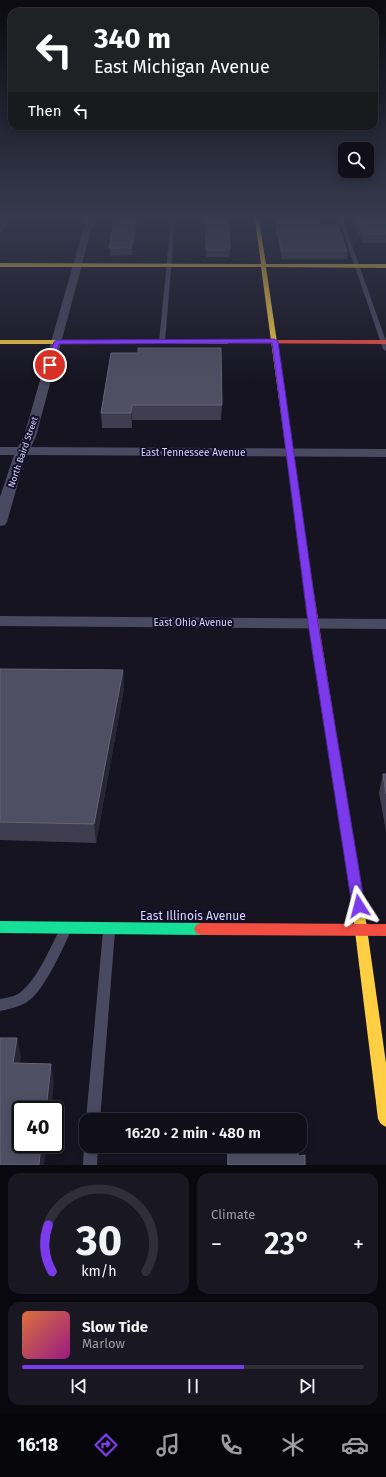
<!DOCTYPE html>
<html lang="en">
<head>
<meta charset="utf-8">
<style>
  body { margin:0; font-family:"Fira Sans",sans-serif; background:#191822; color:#f1f3f6; height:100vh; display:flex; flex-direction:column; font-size:15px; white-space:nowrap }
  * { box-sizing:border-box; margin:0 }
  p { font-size:13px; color:#9c9ca2 }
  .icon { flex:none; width:22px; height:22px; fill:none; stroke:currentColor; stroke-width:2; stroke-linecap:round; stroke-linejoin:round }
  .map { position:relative; height:1165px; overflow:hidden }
  .drawer { display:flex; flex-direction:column; gap:8px; padding:8px; background:#09080e; flex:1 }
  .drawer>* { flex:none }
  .top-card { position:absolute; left:8px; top:8px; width:370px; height:122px; border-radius:12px; box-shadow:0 2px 10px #0003,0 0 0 1px #302f38; background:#202124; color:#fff; overflow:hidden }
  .tools { position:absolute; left:338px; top:142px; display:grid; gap:8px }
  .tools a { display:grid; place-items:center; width:36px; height:36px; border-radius:8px; background:#100f19; box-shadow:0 2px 10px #0003,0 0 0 1px #302f38; font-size:20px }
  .speed { position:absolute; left:12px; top:1101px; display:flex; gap:8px; font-size:20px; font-weight:700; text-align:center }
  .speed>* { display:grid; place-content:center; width:52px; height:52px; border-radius:50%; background:#100f19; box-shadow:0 2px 10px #0003,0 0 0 1px #302f38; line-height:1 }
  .speed .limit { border:2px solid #111; border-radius:6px; background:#fff; color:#111 }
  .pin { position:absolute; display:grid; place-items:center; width:34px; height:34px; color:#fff; margin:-17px; border:2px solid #fff; border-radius:50%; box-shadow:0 1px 4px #0007 }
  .me { position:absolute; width:44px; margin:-22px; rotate:351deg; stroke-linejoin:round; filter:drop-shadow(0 0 3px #0008) }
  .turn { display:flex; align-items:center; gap:14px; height:84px; padding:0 20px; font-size:18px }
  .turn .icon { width:52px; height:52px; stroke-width:2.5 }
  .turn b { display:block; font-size:28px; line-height:34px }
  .then { display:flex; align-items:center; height:38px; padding:0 20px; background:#0003; gap:8px; font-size:15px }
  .big { font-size:30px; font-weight:600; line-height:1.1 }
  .drawer .card { flex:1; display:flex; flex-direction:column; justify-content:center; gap:6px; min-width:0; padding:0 14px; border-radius:12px; background:#191822 }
  .drawer .dial { align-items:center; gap:0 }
  .dial svg { height:104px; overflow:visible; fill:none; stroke:#302f38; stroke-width:7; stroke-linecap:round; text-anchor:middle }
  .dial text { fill:#f1f3f6; stroke:none }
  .song { display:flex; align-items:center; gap:12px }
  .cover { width:48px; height:48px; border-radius:6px; background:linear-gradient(135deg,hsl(20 70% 55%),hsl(310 70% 35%)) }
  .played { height:4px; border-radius:2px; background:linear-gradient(90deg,#7c3aed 65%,#302f38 65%) }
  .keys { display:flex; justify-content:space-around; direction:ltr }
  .heat { display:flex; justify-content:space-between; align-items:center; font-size:22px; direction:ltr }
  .drawer .tiles { flex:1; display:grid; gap:8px; grid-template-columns:1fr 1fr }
  .card:last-child { grid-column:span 2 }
  .trip { position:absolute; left:79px; top:1113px; width:228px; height:40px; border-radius:12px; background:#100f19; box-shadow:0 2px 10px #0003,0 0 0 1px #302f38; font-weight:600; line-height:40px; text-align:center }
  .tabs { display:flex; height:64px; justify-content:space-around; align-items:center; background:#06060a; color:#9c9ca2 }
  .tabs .icon { width:28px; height:28px }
  .tabs .on { color:#7c3aed }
  .tabs b { font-size:18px; color:#f1f3f6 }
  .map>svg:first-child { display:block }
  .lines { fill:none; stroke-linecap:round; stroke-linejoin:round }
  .lane { fill:#4a4962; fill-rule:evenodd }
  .street { fill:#4a4962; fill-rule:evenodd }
  .fast { fill:#16e098; fill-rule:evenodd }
  .slow { fill:#ffcf43; fill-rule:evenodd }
  .jam { fill:#f24e42; fill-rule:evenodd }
  .wall { fill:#403d50 }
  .shaded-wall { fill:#282635 }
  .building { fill:#504e63; stroke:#66637b }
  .route { fill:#7c3aed; stroke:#51269a }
  .labels { text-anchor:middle; stroke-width:4; stroke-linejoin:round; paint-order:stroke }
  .far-street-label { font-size:9px; fill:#d9d4ff; stroke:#130f26 }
  .street-label { font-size:10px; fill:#d9d4ff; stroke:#130f26 }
  .near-street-label { font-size:12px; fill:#d9d4ff; stroke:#130f26 }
</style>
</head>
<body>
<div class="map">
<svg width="386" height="1165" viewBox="0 0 386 1165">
  <rect width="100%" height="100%" fill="#161421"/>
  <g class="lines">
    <g class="lane">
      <path d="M5,220H9L2,232L0,233V228Z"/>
      <path d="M171,220H175L165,342L162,344L159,342Z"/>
      <path d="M339,220H343L386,341V351L383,349Z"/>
      <path d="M109,926L113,927L115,931L100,1120H86L103,931L105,927Z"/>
      <path d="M64,928L68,929L70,933C61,952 44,991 27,1002C19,1007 9,1009 0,1011V999C6,998 12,997 18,994C36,982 50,948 60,929Z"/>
      <path d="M86,1141V1146H98L97,1165H83L84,1146Z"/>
    </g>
    <g class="street">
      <path d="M86,220H94L36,436L31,447L386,449V457L27,455L24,462L7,522L5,525L0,526V497L14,455H0V447H18L24,436Z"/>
      <path d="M0,616L386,619V629L0,626Z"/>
    </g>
    <path class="fast" d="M0,921L201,923L206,925L208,929L206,933L201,935L0,933Z"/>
    <g class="slow">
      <path d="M255,220H259L266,264H386V268L266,267L309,562L305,565L301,562L261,267H0V263L261,264Z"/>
      <path d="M0,340H227L230,342L227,344H0Z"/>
      <path d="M358,901L363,903L364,907L386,1063V1127L381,1124L378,1119L352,907L353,903Z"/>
    </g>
    <g class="jam">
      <path d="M227,340H386V344L225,343V341Z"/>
      <path d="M305,559L309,562L364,907L363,911L358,913L353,911L352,907L301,562Z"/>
      <path d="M201,923L386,924V936L201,935L196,933L194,929L196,925Z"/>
    </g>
  </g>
  <g class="wall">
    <path d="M138,220L132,255L110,256V240Z"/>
    <path d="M206,220L230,248V255L229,257H206Z"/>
    <path d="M276,220H319L320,225L347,251V259H282L276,231Z"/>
    <path d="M353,220H386V243H362Z"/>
    <path d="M111,353L222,405L221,420H132V428H102L101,413Z"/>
    <path d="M0,669L123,670L124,688L96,843L0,840Z"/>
    <path d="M383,774H386V831L379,793Z"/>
    <path d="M227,1146H298V1156L305,1165H227Z"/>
  </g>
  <g class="shaded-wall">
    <path d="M136,220H138L132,255L131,248Z"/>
    <path d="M230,248V255L229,257V250Z"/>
    <path d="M132,405V428L131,413Z"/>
    <path d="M123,670L124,688L96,843L94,824Z"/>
    <path d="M17,1038L21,1056L17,1081L13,1063Z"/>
    <path d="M51,1064L54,1082L51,1110H46Z"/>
    <path d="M41,1144H47L44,1165H39Z"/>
  </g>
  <g class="building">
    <path d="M115,220H136L131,248H109L111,240H110Z"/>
    <path d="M206,220H228L230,248L229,250H206Z"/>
    <path d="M277,220H319L320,225H338L347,251H282L276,225H278Z"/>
    <path d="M358,220H386V234H363Z"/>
    <path d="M138,348H221L222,405H132L131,413H101L111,353H138Z"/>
    <path d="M0,669L123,670L94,824L0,822Z"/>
    <path d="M383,774H386V794Z"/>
    <path d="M0,1038H17L13,1063L51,1064L46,1110H21V1144H41L39,1165H0Z"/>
    <rect x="227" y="1118" width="23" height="2"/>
    <path d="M228,1146H298V1156L305,1155V1165H228Z"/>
  </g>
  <linearGradient id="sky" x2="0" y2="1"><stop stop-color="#0c0b12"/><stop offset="0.57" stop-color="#363a4e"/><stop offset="1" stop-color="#363a4e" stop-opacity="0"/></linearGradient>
  <rect width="386" height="383" fill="url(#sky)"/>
  <path class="route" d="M274,339L278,341L318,623L365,906L363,910L359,912L354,910L352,906L308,623L272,343L59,344L53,365L50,367L46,365L54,342L57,340Z"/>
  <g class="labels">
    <g class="far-street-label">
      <text transform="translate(23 452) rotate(-71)" y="3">North Baird Street</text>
    </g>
    <g class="street-label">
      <text x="193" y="456">East Tennessee Avenue</text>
      <text x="193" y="626">East Ohio Avenue</text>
    </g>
    <g class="near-street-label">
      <text x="193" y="920">East Illinois Avenue</text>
    </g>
  </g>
</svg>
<div class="tools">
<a><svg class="icon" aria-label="search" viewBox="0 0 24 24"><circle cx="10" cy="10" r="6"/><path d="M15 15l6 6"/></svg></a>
</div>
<div class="speed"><div class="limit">40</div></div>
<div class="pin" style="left:50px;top:365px;background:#d93025"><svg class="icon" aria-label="arrive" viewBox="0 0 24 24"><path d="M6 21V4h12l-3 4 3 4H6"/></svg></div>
<svg class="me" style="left:359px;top:906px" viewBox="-20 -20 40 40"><path d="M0-17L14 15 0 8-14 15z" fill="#7c3aed" stroke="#fff" stroke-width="4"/></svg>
<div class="trip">16:20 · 2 min · 480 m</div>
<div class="top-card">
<div class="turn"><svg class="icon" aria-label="left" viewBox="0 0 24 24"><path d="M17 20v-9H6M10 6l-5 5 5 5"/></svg><div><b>340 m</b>East Michigan Avenue</div></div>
<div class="then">Then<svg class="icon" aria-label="left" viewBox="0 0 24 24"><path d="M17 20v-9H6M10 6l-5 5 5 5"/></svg></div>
</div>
</div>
<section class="drawer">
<div class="tiles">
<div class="card dial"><svg viewBox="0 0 100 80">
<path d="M14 69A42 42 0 1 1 86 69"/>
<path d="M14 69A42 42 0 0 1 11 33" stroke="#7c3aed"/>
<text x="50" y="56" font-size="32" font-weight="700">30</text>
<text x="50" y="72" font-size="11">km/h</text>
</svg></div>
<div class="card"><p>Climate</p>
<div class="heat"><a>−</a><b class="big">23°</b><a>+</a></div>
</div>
<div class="card">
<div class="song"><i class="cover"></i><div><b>Slow Tide</b><p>Marlow</p></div></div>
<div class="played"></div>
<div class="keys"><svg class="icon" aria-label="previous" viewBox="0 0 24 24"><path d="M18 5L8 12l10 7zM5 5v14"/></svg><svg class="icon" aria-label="pause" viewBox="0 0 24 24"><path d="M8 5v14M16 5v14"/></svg><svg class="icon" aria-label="next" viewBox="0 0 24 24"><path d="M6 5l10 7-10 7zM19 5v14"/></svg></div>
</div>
</div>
</section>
<nav class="tabs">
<b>16:18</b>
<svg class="icon on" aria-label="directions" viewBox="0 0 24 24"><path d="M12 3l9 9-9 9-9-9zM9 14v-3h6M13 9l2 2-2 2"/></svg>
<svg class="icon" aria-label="music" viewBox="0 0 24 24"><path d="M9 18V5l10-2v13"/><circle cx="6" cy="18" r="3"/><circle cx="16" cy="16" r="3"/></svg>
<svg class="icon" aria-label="phone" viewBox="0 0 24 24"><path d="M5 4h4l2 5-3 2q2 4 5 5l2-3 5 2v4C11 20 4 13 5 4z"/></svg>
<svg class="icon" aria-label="climate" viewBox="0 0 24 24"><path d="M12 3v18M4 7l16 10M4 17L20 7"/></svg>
<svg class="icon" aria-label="car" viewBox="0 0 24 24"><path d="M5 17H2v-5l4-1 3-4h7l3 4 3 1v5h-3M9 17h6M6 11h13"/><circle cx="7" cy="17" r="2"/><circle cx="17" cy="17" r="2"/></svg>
</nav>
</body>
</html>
